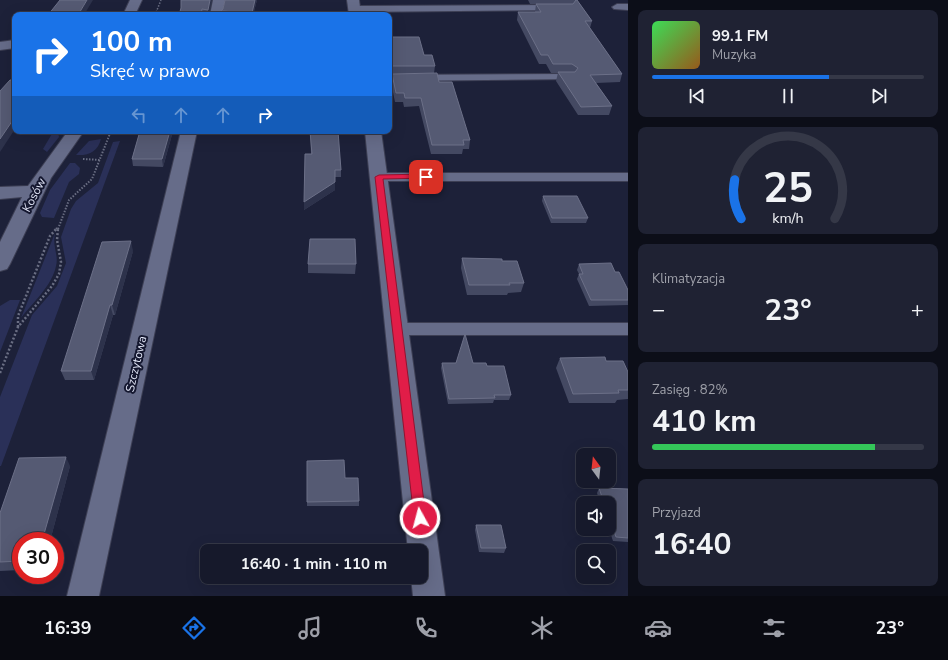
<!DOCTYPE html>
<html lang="pl">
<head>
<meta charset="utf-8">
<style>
  body { margin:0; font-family:"Nunito Sans",sans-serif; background:#1f2233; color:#f1f3f6; height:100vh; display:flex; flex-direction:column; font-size:15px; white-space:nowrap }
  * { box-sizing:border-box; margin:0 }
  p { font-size:13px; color:#9ea0a9 }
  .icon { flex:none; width:22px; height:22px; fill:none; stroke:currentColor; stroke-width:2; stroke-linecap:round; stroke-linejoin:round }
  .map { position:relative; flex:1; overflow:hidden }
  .panel { display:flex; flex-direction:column; gap:10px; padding:10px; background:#0c0e18; width:320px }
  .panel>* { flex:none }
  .banner { position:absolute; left:12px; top:12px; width:380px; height:122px; border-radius:8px; box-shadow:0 4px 16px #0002,0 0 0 1px #353847; background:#1a73e8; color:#fff; overflow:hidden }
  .needle { width:26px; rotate:345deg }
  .controls { position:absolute; left:576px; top:448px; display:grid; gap:8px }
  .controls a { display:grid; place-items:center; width:40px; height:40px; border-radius:8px; background:#16192b; box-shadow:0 4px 16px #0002,0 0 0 1px #353847; font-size:20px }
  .speed { position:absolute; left:12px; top:532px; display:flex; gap:8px; font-size:20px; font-weight:700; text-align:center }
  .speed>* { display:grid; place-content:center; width:52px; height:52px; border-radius:50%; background:#16192b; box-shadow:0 4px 16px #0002,0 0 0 1px #353847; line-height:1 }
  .speed .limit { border:6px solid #d22; background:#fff; color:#111 }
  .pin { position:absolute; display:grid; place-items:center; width:34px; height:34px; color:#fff; margin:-17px; border-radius:8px; box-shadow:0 2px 6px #0006 }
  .me { position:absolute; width:44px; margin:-22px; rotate:353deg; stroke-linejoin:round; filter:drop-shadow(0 0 3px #0008) }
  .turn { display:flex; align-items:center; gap:14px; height:84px; padding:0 12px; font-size:18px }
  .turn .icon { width:52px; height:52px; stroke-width:2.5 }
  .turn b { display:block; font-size:28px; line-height:34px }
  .lanes { display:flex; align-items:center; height:38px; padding:0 12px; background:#0003; justify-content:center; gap:20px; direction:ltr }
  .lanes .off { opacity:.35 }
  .big { font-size:30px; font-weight:700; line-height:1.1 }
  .panel .card { flex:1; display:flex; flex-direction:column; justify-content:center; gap:6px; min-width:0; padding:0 14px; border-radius:8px; background:#1f2233 }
  .panel .dial { align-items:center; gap:0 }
  .dial svg { height:104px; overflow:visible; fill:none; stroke:#353847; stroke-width:7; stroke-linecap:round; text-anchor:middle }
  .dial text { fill:#f1f3f6; stroke:none }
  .song { display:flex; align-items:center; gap:12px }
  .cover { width:48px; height:48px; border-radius:6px; background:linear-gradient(135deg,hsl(130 70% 55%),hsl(30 70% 35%)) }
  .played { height:4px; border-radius:2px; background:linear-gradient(90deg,#1a73e8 65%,#353847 65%) }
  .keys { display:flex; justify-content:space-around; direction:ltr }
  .heat { display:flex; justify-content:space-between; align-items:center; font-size:22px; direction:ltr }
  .charge { height:6px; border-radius:3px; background:linear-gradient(90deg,#34c759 82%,#353847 0) }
  .trip { position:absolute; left:200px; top:544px; width:228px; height:40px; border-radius:8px; background:#16192b; box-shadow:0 4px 16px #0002,0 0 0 1px #353847; font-weight:700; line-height:40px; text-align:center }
  .menu { display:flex; height:64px; justify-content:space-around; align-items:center; background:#090a11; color:#9ea0a9 }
  .menu .icon { width:28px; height:28px }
  .menu .current { color:#1a73e8 }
  .menu b { font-size:18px; color:#f1f3f6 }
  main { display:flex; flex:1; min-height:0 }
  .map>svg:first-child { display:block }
  .green { fill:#2a3058 }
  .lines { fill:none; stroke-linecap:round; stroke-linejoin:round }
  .lane-casing { stroke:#3d3f54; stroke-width:2 }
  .street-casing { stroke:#3d3f54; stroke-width:2 }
  .path-far2 { stroke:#6a6e83; stroke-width:1.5; stroke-dasharray:1.5 1.5; stroke-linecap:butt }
  .path-far1 { stroke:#6a6e83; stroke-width:2; stroke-dasharray:1.5 1.5; stroke-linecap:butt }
  .path { stroke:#6a6e83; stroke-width:2.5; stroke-dasharray:2 2; stroke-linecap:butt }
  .lane { fill:#666c89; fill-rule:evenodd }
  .street { fill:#666c89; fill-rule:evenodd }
  .wall { fill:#444962 }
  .shaded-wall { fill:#2d324b }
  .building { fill:#555a73; stroke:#6c7088 }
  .route { fill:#e11d48; stroke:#92132f }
  .labels { text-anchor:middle; stroke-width:4; stroke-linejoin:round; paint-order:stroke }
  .street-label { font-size:12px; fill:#e4e8f9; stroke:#14172f }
</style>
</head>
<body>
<main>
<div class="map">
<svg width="628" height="596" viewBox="0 0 628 596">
  <rect width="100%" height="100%" fill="#1d2139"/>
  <g class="green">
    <path d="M53,132L58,133L59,137L47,152L43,149Z"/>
    <path d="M101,139C98,151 89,156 76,155L89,141Z"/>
    <path d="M120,141L1,466H0V397L32,315L57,286L66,263L61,237L71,209L76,201L98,183L113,142Z"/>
    <path d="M70,163H75L80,168L79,174L69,182L54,218L42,217L40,213L50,190Z"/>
    <path d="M55,233C52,247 59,255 56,266C52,286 33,302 21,318Z"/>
    <path d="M10,300H20L0,352V306Z"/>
  </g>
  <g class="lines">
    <defs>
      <g id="lane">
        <path d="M617,4H628V10L614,9L612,7Z"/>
        <path d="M558,5L563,8L561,10L354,12L349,9L354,6Z"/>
        <path d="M569,74L573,75L575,77L573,79L389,81V75Z"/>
        <path d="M379,173H628V181H379L374,180L372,177L374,174Z"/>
        <path d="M397,323H628V335H397L391,334L388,329L391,324Z"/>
      </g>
      <g id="street">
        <path d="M130,0H142L135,15H123Z"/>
        <path d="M213,0H225L222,15H210Z"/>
        <path d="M347,0H359L361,15H349Z"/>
        <path d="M15,40V48L0,50V42Z"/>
        <path d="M68,131H84L51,178L10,264L7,269L0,271V242L22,197L0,199V187L28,186Z"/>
        <path d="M181,131H197L99,596H67Z"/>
        <path d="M365,131H381L445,596H413L411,577H421V551H408Z"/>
      </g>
    </defs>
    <use href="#lane" class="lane-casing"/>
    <use href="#street" class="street-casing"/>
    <path class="path-far2" d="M155,15L161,0"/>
    <g class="path-far1">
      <path d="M83,159L100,160"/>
      <path d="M56,229L58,227"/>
      <path d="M58,229L69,200L92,179L111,131"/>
    </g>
    <g class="path">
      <path d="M18,327V316L50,236L57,228"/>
      <path d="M0,373L18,327L52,286L59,274L61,262L57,240L58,228"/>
    </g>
    <use href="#lane" class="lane"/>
    <use href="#street" class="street"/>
  </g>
  <g class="wall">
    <path d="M212,0L209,15H179L181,8Z"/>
    <path d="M225,0H257L253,15H222L221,11L223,9Z"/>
    <path d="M528,0H577L592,21L590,28L622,74L620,82L596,83L612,106L609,115H578L556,81L558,73H551L546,64H539L517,20L518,12H535L536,4H569H530Z"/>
    <path d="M389,37L424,55L435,66L434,73L390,74L389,69Z"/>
    <path d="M392,74L439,82L470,140L469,149H463L462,154H431L419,106L404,107L403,102H395L391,82Z"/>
    <path d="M140,131H173L163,167L133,166L132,159Z"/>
    <path d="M310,131H340V135H338L341,170V177H335V190L304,210V202L311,154Z"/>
    <path d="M543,196L588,218L586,223H551L542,201Z"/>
    <path d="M133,251L115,315H113L94,380H65L61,371Z"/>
    <path d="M462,258L502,261L524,283L521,292L508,293L507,295H467L461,268Z"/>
    <path d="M308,264H356L355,274L308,273Z"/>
    <path d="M579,264L615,272L628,290V305L589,306L577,279L579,274L577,270Z"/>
    <path d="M560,358L606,361L628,372V399L617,400L615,403H569L556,368Z"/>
    <path d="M442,363H473L487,366L511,395L509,400H494L493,403L448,404L441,368Z"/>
    <path d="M307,461L345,478L359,501V506H307Z"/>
    <path d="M70,466L50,541H21V570L0,571V513Z"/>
    <path d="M599,488L628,489V542L613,541L609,529V503H600L597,493Z"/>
    <path d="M476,525L506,548L504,553L479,552L475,530Z"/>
  </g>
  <g class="shaded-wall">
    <path d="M87,0H93L84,15H78Z"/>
    <path d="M210,0H212L209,15L208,10Z"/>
    <path d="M255,0H257L253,15H252V13Z"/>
    <path d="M15,117V129L0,152V139Z"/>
    <path d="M170,131H173L163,167L162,159Z"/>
    <path d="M335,182V190L304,210V202Z"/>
    <path d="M131,241L133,251L115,315L112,305Z"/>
    <path d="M110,305L113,315L94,380L91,371Z"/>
    <path d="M66,457L70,466L50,541H42Z"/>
  </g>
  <g class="building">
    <path d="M60,0H87L78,15H48Z"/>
    <path d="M181,0H210L208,10L202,9L201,15H179L181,8Z"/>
    <path d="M225,0H255L252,13L221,11L223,9Z"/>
    <path d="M576,0H577L592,21H585L622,74L590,75L612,106L581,107L558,72H575L578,68L572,64H553L548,55H541L518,12H541L536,4H573Z"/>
    <path d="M389,37H419L424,55H432L435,66H390L389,58Z"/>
    <path d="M437,73L439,82H452L470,140H463L464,145H432L421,98H405L404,93H396L392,74Z"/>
    <path d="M15,75V117L0,139V91L10,80H12Z"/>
    <path d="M140,131H170L162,159H132Z"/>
    <path d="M310,131H338L341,170H335V182L304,202L305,154H312Z"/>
    <path d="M543,196H577L588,218H552Z"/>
    <path d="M310,239H355L356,264H308Z"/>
    <path d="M131,241L112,305H110L91,371H61L102,242Z"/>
    <path d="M462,258L502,259V261H517L524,283H509L510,285H469Z"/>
    <path d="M611,263L615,272H619L628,290V300H591L579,274H583L579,264Z"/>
    <path d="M465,334L473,363H486L487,366H504L511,395H494L495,398L449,399L442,363H456Z"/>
    <path d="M605,357L606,361H623L628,372V390H618L619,393L573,394L560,358Z"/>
    <path d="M66,457L42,541H21V561L0,562V513L19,458Z"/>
    <path d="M344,460L345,478H358L359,501L307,502V461Z"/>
    <path d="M599,488L628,489V538L616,537L609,517V503H604Z"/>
    <path d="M476,525H501L506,548H481Z"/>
  </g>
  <path class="route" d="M426,174L429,175V178L383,179L426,518L424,521L420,523L416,521L414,518L375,177L379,175Z"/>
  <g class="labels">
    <g class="street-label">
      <text transform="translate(34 195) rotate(-62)" y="4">Kosów</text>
      <text transform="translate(136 364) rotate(-77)" y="4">Szczytowa</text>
    </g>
  </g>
</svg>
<div class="controls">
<a><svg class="needle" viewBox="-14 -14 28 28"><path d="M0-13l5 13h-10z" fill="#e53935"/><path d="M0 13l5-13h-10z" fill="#9ea0a9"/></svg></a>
<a><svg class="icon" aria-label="sound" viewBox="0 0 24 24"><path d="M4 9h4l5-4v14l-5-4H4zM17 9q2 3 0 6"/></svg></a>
<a><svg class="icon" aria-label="search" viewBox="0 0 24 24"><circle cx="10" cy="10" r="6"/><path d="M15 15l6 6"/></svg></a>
</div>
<div class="speed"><div class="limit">30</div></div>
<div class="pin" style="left:426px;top:177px;background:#d93025"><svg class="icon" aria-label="arrive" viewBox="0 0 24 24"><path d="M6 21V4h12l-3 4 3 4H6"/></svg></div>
<svg class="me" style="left:420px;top:518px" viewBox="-20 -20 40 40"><circle r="17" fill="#e11d48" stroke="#fff" stroke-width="3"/><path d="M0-11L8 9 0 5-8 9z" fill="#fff"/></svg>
<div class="trip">16:40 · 1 min · 110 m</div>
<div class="banner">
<div class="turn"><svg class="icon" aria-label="right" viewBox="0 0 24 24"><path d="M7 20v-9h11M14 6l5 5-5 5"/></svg><div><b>100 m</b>Skręć w prawo</div></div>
<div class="lanes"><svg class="icon off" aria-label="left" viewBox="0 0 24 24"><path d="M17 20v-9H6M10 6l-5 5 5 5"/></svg><svg class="icon off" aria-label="ahead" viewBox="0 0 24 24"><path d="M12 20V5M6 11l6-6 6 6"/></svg><svg class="icon off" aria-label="ahead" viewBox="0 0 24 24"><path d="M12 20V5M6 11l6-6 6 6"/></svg><svg class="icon" aria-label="right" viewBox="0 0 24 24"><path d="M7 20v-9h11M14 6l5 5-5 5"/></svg></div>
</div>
</div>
<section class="panel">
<div class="card">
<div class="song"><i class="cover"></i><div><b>99.1 FM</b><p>Muzyka</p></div></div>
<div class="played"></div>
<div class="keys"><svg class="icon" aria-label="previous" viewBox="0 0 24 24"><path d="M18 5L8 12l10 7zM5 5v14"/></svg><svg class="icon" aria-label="pause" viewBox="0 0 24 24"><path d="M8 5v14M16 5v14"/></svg><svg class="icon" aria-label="next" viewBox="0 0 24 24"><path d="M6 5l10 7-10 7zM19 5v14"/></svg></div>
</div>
<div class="card dial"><svg viewBox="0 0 100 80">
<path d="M14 69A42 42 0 1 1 86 69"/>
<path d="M14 69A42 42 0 0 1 9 39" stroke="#1a73e8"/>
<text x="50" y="56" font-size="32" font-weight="700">25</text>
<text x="50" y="72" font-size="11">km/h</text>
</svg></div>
<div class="card"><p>Klimatyzacja</p>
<div class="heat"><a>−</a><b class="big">23°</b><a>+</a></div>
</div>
<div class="card"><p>Zasięg · 82%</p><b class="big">410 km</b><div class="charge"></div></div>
<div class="card"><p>Przyjazd</p><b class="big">16:40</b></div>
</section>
</main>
<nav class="menu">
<b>16:39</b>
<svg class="icon current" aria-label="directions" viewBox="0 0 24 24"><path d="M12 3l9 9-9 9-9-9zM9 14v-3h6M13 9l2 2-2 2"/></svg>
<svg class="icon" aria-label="music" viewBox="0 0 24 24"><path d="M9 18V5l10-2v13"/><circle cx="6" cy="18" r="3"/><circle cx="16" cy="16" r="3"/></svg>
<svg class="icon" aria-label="phone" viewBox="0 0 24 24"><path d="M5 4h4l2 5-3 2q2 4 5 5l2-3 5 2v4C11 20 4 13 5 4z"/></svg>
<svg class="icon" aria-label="climate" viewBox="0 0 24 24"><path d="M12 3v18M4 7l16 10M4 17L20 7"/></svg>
<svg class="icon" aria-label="car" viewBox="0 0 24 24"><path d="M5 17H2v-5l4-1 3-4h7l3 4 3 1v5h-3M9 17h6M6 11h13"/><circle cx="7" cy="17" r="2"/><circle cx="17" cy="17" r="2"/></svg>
<svg class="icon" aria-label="filters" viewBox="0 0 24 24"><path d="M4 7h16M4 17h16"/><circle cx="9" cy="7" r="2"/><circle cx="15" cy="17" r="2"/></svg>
<b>23°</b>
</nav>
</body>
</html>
